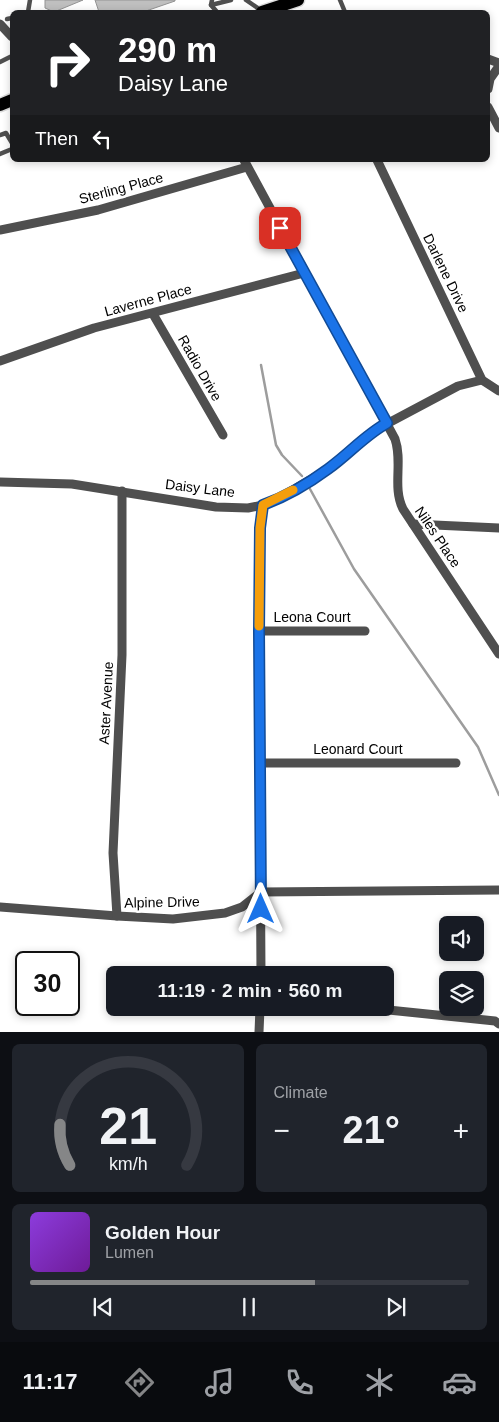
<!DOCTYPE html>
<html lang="en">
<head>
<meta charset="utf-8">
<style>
  body { margin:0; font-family:Helvetica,sans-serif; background:#20242c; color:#f1f3f6; height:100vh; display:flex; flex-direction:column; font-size:19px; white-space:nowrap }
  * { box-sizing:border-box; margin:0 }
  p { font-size:16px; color:#9ea1a6 }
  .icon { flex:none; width:28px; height:28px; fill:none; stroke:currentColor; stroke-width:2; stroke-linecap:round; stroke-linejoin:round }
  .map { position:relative; height:1032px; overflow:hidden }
  .sheet { display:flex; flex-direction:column; gap:12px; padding:12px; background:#0d0f14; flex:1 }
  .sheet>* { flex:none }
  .hud { position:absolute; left:10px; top:10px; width:480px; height:152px; border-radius:8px; box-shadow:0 2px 8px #0003; background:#202124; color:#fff; overflow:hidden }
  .fabs { position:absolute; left:439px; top:916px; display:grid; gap:10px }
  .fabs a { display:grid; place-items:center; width:45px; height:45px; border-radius:8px; background:#171b24; box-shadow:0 2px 8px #0003; font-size:25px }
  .speed { position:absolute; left:15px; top:951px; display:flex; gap:10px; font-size:25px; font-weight:700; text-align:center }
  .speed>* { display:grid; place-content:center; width:65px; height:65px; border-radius:50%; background:#171b24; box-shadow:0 2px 8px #0003; line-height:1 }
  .speed .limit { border:2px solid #111; border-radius:8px; background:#fff; color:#111 }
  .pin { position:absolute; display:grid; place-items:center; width:42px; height:42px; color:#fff; margin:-21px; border-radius:10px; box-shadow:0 2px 8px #0006 }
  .me { position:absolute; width:55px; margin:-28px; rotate:0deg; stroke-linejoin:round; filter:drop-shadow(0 0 4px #0008) }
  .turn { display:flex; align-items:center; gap:18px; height:105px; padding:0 25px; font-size:22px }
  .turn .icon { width:65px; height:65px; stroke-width:2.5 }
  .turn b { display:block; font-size:35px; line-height:42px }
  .then { display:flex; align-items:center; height:48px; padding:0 25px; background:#0003; gap:10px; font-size:19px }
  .big { font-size:38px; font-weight:700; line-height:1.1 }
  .sheet .widget { flex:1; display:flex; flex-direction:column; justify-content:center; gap:8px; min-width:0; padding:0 18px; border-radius:8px; background:#20242c }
  .sheet .dial { align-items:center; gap:0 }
  .dial svg { height:130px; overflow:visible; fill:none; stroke:#363941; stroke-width:7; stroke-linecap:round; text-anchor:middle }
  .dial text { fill:#f1f3f6; stroke:none }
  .song { display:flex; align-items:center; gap:15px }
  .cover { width:60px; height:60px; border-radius:8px; background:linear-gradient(135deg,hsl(270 70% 55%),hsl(280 70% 35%)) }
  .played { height:5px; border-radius:2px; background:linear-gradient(90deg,#858687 65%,#363941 65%) }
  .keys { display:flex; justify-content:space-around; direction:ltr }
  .heat { display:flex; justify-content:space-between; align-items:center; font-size:28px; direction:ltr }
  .sheet .tiles { flex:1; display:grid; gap:12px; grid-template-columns:1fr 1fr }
  .widget:last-child { grid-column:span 2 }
  .trip { position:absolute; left:106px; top:966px; width:288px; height:50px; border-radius:8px; background:#171b24; box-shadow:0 2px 8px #0003; font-weight:700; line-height:50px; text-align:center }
  .menu { display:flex; height:80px; justify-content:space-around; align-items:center; background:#090b0e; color:#9ea1a6 }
  .menu .icon { width:35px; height:35px }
  .menu .on { color:#858687 }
  .menu b { font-size:22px; color:#f1f3f6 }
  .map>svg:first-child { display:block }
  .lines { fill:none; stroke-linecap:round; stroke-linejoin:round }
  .stream { stroke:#9d9d9d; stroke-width:2.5 }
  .building { fill:#bfbfbf; stroke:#939393 }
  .primary-casing { stroke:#dbdbdb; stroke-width:15 }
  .service { stroke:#4f4f4f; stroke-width:4.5 }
  .minor { stroke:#4f4f4f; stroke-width:9 }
  .primary { stroke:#000; stroke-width:12 }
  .route-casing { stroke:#114b97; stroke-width:12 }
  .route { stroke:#1a73e8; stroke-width:9 }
  .slow { stroke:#f59e0b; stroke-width:9 }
  .labels { text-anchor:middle; stroke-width:5; stroke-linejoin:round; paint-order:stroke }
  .street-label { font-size:14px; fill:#000; stroke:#fff }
</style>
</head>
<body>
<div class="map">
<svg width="499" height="1032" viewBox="0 0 499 1032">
  <rect width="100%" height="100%" fill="#fff"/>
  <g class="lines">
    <g class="stream">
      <path d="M261,365L276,445L282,455L302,476"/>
      <path d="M310,489L354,569L478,747L499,795"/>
    </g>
  </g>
  <g class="building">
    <path d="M45,0H83L54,12L45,8Z"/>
    <path d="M95,0H175V1L143,12H99Z"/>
  </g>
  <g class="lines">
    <defs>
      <g id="primary">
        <path d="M262,12L298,0"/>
        <path d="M0,105L12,100"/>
      </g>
    </defs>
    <use href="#primary" class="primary-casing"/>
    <g class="service">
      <path d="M212,0L211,5L217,12"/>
      <path d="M246,0L262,11"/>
      <path d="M340,0L345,12"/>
      <path d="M211,5L231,0"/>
      <path d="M28,12L30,0"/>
      <path d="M7,19L12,18"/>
      <path d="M0,62L12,56"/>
      <path d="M0,135L6,133L12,143"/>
      <path d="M0,154L12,149"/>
    </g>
    <g class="minor">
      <path d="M0,24L12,37"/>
      <path d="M488,59L499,63"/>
      <path d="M488,89L490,79L499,66"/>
      <path d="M488,107L499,128"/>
      <path d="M244,160L395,439C403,462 392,487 403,509L499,654"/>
      <path d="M377,160L482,380L499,391"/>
      <path d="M0,230L98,210L247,167"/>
      <path d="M153,314L223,435"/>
      <path d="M0,361L94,328L304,273"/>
      <path d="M0,482L72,484L216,507L248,508L263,505L274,501L328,469L379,428L458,386L482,380"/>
      <path d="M413,524L499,528"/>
      <path d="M259,631H365"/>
      <path d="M260,763H456"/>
      <path d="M0,907L117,916L173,919L225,913L242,907L261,892L499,890"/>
      <path d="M117,916L113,853L122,655V491"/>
      <path d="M261,975L259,631L260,528L263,505"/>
      <path d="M369,1008L495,1021L499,1024"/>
      <path d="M259,1032L260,1008"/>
    </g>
    <use href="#primary" class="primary"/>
  </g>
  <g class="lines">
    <defs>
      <path id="route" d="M261,909L259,631L260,528L263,505C285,497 309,483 328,469C349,454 365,435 387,423L280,228"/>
    </defs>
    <use href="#route" class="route-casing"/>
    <use href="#route" class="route"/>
    <path class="slow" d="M259,626L260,528L263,505L293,490"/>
  </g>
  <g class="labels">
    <g class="street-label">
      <text transform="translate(121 188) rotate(-15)" y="5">Sterling Place</text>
      <text transform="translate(446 273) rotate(64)" y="5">Darlene Drive</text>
      <text transform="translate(148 300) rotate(-15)" y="5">Laverne Place</text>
      <text transform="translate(200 368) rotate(60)" y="5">Radio Drive</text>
      <text transform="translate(200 488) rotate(7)" y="5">Daisy Lane</text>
      <text transform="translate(438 537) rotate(56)" y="5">Niles Place</text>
      <text x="312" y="622">Leona Court</text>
      <text transform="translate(106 703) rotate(-87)" y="5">Aster Avenue</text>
      <text x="358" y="754">Leonard Court</text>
      <text transform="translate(162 902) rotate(-1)" y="5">Alpine Drive</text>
    </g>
  </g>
</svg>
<div class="fabs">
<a><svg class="icon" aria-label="sound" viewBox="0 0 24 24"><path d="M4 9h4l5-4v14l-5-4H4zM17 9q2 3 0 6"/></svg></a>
<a><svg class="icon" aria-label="layers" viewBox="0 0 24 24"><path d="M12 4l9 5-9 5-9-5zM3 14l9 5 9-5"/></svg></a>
</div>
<div class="speed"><div class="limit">30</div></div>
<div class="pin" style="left:280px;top:228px;background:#d93025"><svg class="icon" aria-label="arrive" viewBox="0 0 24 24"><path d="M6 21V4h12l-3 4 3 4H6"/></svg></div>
<svg class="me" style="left:261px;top:909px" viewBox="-20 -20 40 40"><path d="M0-17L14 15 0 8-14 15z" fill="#1a73e8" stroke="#fff" stroke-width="4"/></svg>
<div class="trip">11:19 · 2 min · 560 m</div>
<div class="hud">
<div class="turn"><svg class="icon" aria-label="right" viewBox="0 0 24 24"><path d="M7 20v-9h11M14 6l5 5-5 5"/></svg><div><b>290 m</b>Daisy Lane</div></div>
<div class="then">Then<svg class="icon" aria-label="left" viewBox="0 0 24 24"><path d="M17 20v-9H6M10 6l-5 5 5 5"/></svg></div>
</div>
</div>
<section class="sheet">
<div class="tiles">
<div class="widget dial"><svg viewBox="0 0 100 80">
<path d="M14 69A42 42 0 1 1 86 69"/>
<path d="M14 69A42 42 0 0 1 8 44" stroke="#858687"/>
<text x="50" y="56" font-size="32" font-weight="700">21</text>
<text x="50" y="72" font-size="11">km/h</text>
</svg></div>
<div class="widget"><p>Climate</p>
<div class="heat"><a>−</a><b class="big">21°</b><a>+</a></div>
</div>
<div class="widget">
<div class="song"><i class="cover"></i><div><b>Golden Hour</b><p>Lumen</p></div></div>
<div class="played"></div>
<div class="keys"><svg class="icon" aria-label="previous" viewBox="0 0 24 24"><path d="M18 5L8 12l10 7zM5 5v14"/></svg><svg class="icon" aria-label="pause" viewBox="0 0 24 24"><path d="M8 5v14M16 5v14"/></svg><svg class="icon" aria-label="next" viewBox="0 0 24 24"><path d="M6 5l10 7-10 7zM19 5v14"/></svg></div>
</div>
</div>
</section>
<nav class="menu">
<b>11:17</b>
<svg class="icon on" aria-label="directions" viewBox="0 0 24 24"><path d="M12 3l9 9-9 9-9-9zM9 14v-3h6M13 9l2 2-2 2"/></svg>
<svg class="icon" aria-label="music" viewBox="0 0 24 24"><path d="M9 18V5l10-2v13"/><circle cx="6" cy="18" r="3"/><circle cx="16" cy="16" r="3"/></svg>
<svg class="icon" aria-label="phone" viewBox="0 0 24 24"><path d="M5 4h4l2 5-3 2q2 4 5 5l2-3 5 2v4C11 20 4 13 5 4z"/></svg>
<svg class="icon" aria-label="climate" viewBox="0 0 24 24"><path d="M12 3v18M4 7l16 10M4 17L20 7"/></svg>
<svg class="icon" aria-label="car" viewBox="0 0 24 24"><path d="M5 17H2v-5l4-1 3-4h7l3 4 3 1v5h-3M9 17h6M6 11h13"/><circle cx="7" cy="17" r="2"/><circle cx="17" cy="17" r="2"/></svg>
</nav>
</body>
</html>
